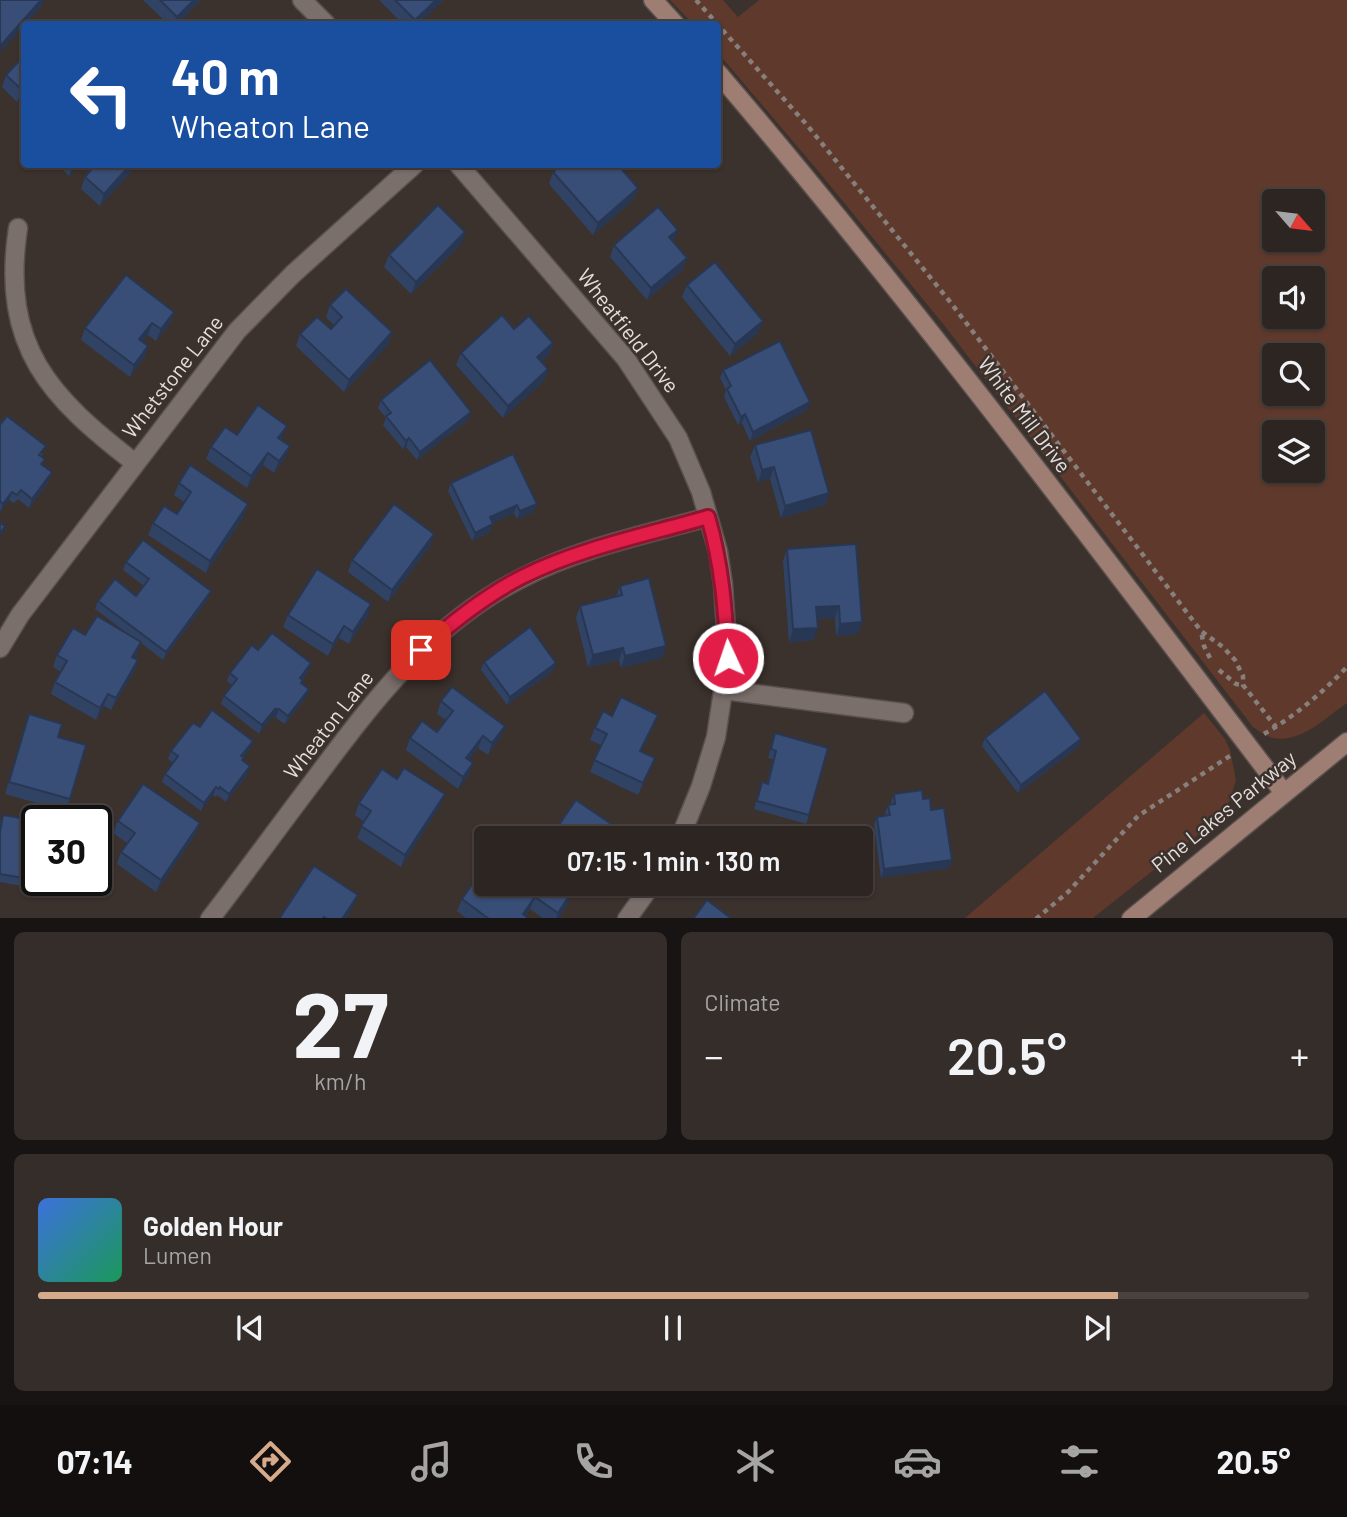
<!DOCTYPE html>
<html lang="en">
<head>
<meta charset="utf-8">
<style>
  body { margin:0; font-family:Barlow,sans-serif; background:#342d2a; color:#f1f3f6; height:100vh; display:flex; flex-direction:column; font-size:26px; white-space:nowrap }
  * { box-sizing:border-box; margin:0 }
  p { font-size:23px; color:#a6a5a5 }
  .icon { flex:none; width:38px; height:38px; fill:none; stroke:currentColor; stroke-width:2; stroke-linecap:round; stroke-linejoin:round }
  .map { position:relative; height:918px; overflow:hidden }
  .side { display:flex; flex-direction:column; gap:14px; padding:14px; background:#181413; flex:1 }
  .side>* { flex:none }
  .top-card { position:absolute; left:21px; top:21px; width:700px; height:147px; border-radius:7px; box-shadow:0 2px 5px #0004,0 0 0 2px #484240; background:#1a4fa0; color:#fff; overflow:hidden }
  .needle { width:46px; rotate:118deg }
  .fabs { position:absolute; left:1262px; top:189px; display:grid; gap:14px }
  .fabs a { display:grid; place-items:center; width:63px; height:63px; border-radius:7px; background:#2c2522; box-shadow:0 2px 5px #0004,0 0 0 2px #484240; font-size:35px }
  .speed { position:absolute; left:21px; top:805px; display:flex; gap:14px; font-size:35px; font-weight:700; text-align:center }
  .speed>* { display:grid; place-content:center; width:91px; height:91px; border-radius:50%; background:#2c2522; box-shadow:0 2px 5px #0004,0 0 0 2px #484240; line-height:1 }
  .speed .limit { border:4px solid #111; border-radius:10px; background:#fff; color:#111 }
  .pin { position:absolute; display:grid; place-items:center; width:60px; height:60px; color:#fff; margin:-30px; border-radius:14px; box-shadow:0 4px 10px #0006 }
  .me { position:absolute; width:77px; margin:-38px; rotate:357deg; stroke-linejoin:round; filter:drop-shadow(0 0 5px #0008) }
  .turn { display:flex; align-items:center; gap:24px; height:147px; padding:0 35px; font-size:32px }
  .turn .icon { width:91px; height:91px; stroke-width:2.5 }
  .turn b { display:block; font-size:49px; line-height:60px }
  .big { font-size:52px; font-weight:600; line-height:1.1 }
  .side .tile { flex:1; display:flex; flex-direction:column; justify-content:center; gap:10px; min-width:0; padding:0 24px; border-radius:10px; background:#342d2a }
  .side .dial { align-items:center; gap:0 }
  .dial b { font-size:91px; line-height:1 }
  .song { display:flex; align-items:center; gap:21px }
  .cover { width:84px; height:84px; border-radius:10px; background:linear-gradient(135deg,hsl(220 70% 55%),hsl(150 70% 35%)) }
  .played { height:7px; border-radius:4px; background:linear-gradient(90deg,#d6ab8b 85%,#484240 85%) }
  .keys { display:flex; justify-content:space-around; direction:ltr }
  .heat { display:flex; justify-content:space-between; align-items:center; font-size:38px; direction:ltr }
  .side .tiles { flex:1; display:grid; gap:14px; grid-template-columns:1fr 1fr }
  .tile:last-child { grid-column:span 2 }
  .trip { position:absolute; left:474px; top:826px; width:399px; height:70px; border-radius:7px; background:#2c2522; box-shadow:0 2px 5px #0004,0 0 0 2px #484240; font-weight:600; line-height:70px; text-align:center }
  .menu { display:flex; height:112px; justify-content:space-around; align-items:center; background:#120f0e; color:#a6a5a5 }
  .menu .icon { width:49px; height:49px }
  .menu .selected { color:#d6ab8b }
  .menu b { font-size:32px; color:#f1f3f6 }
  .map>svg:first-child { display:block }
  .green { fill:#5f3a2c; fill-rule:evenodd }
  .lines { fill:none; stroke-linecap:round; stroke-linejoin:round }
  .street-casing { stroke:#59504d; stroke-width:21 }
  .secondary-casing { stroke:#59504d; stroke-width:21 }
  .path { stroke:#877f7c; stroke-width:4.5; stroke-dasharray:5 5; stroke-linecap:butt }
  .street { stroke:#7b6f6b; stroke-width:18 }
  .secondary { stroke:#9e7d72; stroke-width:18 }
  .wall { fill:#314365 }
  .shaded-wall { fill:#283753 }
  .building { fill:#394e76; stroke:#283753; stroke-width:2 }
  .route-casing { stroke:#92132f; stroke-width:18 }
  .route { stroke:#e11d48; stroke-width:12 }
  .labels { text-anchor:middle; stroke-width:5; stroke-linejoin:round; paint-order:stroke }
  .street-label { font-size:21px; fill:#e5dfdc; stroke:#3b312d }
</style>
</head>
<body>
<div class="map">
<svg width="1347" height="919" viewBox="0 0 1347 919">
  <rect width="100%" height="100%" fill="#3b312d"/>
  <g class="green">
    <path d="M670,0H723L738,17L759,0H1347V703C1325,718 1302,743 1273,738C1266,737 1259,731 1253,727L944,325L819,172L718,53V24H693ZM1274,201H1312V240H1274ZM1274,278H1312V317H1274ZM1274,355H1312V394H1274ZM1274,432H1312V471H1274Z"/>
    <path d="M1204,713L1225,739L1230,750L1236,780L1230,800L1213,823L1093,918H965Z"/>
  </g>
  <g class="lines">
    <defs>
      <g id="street">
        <path d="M302,0L326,24"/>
        <path d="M458,164L626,359L678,438L701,492L718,551L723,584L728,658L716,737L701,786L680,838"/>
        <path d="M18,228C0,348 51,398 135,463"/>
        <path d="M0,648L20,615L237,331L293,274L415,164"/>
        <path d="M724,690L904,713"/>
        <path d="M210,919C246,872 280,825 315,779C374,700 432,623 522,578C579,548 645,535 708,517"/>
        <path d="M627,919L652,884"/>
      </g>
      <g id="secondary">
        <path d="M653,0L675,24"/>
        <path d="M718,73C916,305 1099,550 1284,793"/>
        <path d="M1131,919L1347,742"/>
      </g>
    </defs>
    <use href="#street" class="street-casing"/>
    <use href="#secondary" class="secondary-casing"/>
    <g class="path">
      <path d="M696,0L807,125L951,303L1201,631"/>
      <path d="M1210,658L1204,646L1201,631L1223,647L1235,660L1243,676V685L1276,727"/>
      <path d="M1219,670L1236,684L1243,685"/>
      <path d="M1264,734C1295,716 1322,693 1347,667"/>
      <path d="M1036,919L1068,892L1138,816L1233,754"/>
    </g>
    <use href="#street" class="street"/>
    <use href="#secondary" class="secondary"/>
  </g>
  <g class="wall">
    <path d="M143,0H201L177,24H168Z"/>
    <path d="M379,0H444L418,24H403Z"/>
    <path d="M24,56V94L17,102L2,87L6,75Z"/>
    <path d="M57,164H80L69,176Z"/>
    <path d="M81,164H138L100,206L81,189L85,177L89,172Z"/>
    <path d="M553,172L638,188L633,200L593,235L549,184Z"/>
    <path d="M465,232L461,244L411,294L384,267L389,255Z"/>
    <path d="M673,242L687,258L682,270L647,300L610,257L614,245Z"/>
    <path d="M687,285L758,333L730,356L682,297Z"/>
    <path d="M330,305L392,332L388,345L344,392L296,346L300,334L331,329L334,325L326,317Z"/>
    <path d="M174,312L170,324L156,341L148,335L142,342L148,346L144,358L130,377L81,340L85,328Z"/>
    <path d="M514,329L553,343L549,355L541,362L548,369L544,381L503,418L456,365L461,353Z"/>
    <path d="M723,370L807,410L750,441L742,423L738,425L724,397L726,390L720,378Z"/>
    <path d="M381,400L468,420L417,460L406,447L403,449L383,425L386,418L378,408Z"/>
    <path d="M0,425L43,454L41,457L42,465L49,481L29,508L18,499L14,503L9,500L0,512Z"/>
    <path d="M237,435L282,438L281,439L290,446L285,458L274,473L263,465L247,488L206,459L211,447Z"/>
    <path d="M755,445L829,493L825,505L781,518L770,479L758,482L750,457Z"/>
    <path d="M513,454L534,512L517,519L514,513L493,523L490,532L472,541L448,491L451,483Z"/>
    <path d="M179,483L244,516L206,573L148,535L153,523L177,514L184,502L174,495Z"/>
    <path d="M434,534L430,546L388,602L348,572L352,560Z"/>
    <path d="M787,549L862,622L858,634L836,636L835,618L817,619L813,640L789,642L783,561Z"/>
    <path d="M126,562L211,591L208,599L163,660L141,643L134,658L138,660L134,672L111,710L104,706L96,720L51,694L55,682L61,672L53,667L57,655L85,635L131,636L95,609L98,601L136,596L144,586L123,570Z"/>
    <path d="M620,586L666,646L662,658L621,668L619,660L588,667L576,618L580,606L616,597Z"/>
    <path d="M371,604L367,617L349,644L339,638L328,656L283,627L288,615Z"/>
    <path d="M484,662L553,671L507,705L481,670Z"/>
    <path d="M308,671L302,680L301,683L309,689L306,697L285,724L276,718L272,717L259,734L221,704L224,696L232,685L227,681L230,673Z"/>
    <path d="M441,701L500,738L488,755L478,748L469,760V775L458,789L406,750L410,738L437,732L446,720L437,714Z"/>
    <path d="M29,714L58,737L70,799L65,811L5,794Z"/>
    <path d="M612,716L653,727L641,751L650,770L638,795L590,772L601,745L590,740L595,728Z"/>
    <path d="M200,727L250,749L243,757L242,761L247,775L226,802L217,795L216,797L213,795L201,811L162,782L165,774L173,763L168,759L171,751Z"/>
    <path d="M775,733L809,815L806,824L754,809L762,782L767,783L773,759L768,758Z"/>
    <path d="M985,738L1078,747L1018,793L982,746Z"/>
    <path d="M894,794L923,799L931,810L952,860L949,868L881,878L874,825L877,817L886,815L885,813L888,805L891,804V802Z"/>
    <path d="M359,803L440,806L401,867L357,838L364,822L355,815Z"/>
    <path d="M3,815L30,879L27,887L0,882V823Z"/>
    <path d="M118,821L200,823L195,835L156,892L117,864L121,852L127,843L113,833Z"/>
    <path d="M571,893L567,905L558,919H544L530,909L525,916L529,919H467L457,911L462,899Z"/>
  </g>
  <g class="shaded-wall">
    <path d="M41,0H44L41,7L26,24H24V26L0,53L2,44Z"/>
    <path d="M194,0H201L177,24H174L177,17Z"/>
    <path d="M436,0H444L418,24H413L415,20Z"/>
    <path d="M24,87V94L17,102L22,90Z"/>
    <path d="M73,164H80L69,176Z"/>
    <path d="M131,164H138L100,206L104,194Z"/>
    <path d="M638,188L633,200L593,235L598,223Z"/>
    <path d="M678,230L673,242L669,237Z"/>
    <path d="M465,232L461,244L411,294L416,282Z"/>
    <path d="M687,258L682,270L647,300L651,288Z"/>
    <path d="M174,312L170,324L156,341L161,329Z"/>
    <path d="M763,321L758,333L730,356L735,344Z"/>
    <path d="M152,323L148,335L135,352L139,339Z"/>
    <path d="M392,332L388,345L344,392L349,380Z"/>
    <path d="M553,343L549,355L533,369L537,357Z"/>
    <path d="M148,346L144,358L130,377L134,365Z"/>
    <path d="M548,369L544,381L503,418L508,406Z"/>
    <path d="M810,402L807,410L750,441L753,432Z"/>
    <path d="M471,412L468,420L417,460L420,452Z"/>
    <path d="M745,414L742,423L738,425L741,417Z"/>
    <path d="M287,426L282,438L274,450L278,438Z"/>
    <path d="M409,438L406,447L403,449L406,441Z"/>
    <path d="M290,446L285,458L274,473L279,461Z"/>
    <path d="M268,453L263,465L247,488L251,476Z"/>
    <path d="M774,467L770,479L758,482L762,470Z"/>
    <path d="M52,472L49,481L29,508L32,499Z"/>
    <path d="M12,492L9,500L0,512L3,504Z"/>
    <path d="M829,493L825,505L781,518L785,506Z"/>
    <path d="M248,504L244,516L206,573L210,561Z"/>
    <path d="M537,504L534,512L517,519L520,511Z"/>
    <path d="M517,505L514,513L487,526L490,517Z"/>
    <path d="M493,524L490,532L472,541L475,533Z"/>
    <path d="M434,534L430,546L388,602L392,590Z"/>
    <path d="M211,591L208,599L163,660L166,652Z"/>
    <path d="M371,604L367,617L349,644L353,632Z"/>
    <path d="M839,606L835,618L812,619L816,607Z"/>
    <path d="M862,622L858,634L836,636L840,624Z"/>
    <path d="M344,626L339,638L328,656L333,644Z"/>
    <path d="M818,628L813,640L789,642L793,629Z"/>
    <path d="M141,642L137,654L128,669L132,657Z"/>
    <path d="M666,646L662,658L621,668L625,656Z"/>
    <path d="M623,648L619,660L588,667L593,655Z"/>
    <path d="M138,660L134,672L111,710L116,698Z"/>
    <path d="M311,663L308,671L297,686L300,678Z"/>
    <path d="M556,663L553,671L507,705L510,697Z"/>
    <path d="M309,689L306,697L285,724L288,716Z"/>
    <path d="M108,694L104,706L96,720L100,708Z"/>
    <path d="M275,709H279L276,718L272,717L259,734L262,725Z"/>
    <path d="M658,715L653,727L636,763L640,751Z"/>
    <path d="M505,726L500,738L488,755L492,743Z"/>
    <path d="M483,736L478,748L462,770L466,758Z"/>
    <path d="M1081,739L1078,747L1018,793L1021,785Z"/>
    <path d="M253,741L250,749L238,764L241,756Z"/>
    <path d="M655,758L650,770L638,795L643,783Z"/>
    <path d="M473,763L469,775L458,789L463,777Z"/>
    <path d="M250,766L247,775L226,802L229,794Z"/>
    <path d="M216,787L213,795L201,811L204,803Z"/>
    <path d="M445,794L440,806L401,867L405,855Z"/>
    <path d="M200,823L195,835L156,892L161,880Z"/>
    <path d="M952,860L949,868L881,878L884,869Z"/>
    <path d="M571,893L567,905L558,919H556L558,913Z"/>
    <path d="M358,895L353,907L346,919H342Z"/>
    <path d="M535,897L530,909L524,919L523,914Z"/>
  </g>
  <g class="building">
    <path d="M0,0H41L2,44L0,43Z"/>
    <path d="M160,0H194L177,17Z"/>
    <path d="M395,0H436L415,20Z"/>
    <path d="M24,56V87L22,90L6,75Z"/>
    <path d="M96,164H131L104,194L85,177Z"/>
    <path d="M562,164H617L638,188L598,223L553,172Z"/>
    <path d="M438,205L465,232L416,282L389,255Z"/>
    <path d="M658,207L678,230L669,237L687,258L651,288L614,245Z"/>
    <path d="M715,262L763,321L735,344L687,285Z"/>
    <path d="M126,275L174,312L161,329L152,323L139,339L148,346L134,365L85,328Z"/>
    <path d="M346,289L392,332L349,380L300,334L317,317L331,329L342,317L330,305Z"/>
    <path d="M502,315L514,329L529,316L553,343L537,357L548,369L508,406L461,353Z"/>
    <path d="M780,341L810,402L753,432L745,414L741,417L727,389L731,386L723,370Z"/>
    <path d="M430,360L471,412L420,452L409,438L406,441L386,416L391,413L381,400Z"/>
    <path d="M258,405L287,426L278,438L290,446L279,461L268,453L251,476L211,447L225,427L237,435Z"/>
    <path d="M7,416L46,446L39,455L45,459L41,464L52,472L32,499L21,490L17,495L12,492L3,504L0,501V425Z"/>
    <path d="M811,430L829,493L785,506L774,467L762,470L755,445Z"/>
    <path d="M513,454L537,504L520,511L517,505L490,517L493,524L475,533L451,483Z"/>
    <path d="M190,465L248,504L210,561L153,523L164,506L177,514L191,492L179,483Z"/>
    <path d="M394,504L434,534L392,590L352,560Z"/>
    <path d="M0,523L5,526L0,534Z"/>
    <path d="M143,540L211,591L166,652L98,601L115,579L136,596L149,579L126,562Z"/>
    <path d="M856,544L862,622L840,624L839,606L816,607L818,628L793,629L787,549Z"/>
    <path d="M317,569L371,604L353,632L344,626L333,644L288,615Z"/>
    <path d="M649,578L666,646L625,656L623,648L593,655L580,606L622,595L620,586Z"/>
    <path d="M97,616L141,642L132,657L138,660L116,698L108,694L100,708L55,682L67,661L57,655L73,628L85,635Z"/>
    <path d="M530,627L556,663L510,697L484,662Z"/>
    <path d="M272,633L311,663L300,678L303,680L301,683L309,689L288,716L279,709H275L262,725L224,696L237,679L230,673L252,645L258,650Z"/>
    <path d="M452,687L505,726L492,743L483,736L466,758L473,763L463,777L410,738L422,721L437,732L453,711L441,701Z"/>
    <path d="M1045,691L1081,739L1021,785L985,738Z"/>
    <path d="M621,697L658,715L640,751L655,758L643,783L594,760L607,734L595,728L603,711L612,716Z"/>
    <path d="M212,710L253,741L241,756L244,757L242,760L250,766L229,794L220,787L219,789L216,787L204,803L165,774L178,756L171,751L193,723L200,727Z"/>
    <path d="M29,714L62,724L58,737L86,745L70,799L9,782Z"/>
    <path d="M775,733L828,748L809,815L757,801L762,782L768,784L776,751L771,749Z"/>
    <path d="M404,768L445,794L405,855L361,826L371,811L359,803L382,769L397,779Z"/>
    <path d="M143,784L200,823L161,880L121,852L135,833L118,821Z"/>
    <path d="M922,790L923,799L930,798L931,810L944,808L952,860L884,869L877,817L890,815L888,805L895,804L894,794Z"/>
    <path d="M576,800L620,830L614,838H550Z"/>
    <path d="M3,815L38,821H37V842L30,879L0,874V832Z"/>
    <path d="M486,864V884H558L571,893L558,913L535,897L523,914L529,919H489L462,899Z"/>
    <path d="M314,866L358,895L342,919H327L324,917L323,919H279Z"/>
    <path d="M707,900L732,919H693Z"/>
  </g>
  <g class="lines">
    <defs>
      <path id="route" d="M421,650C452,622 485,596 522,577C580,548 646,535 708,517C722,564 725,609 728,658"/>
    </defs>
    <use href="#route" class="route-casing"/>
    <use href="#route" class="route"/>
  </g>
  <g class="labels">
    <g class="street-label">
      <text transform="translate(628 331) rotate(52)" y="7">Wheatfield Drive</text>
      <text transform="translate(173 377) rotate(-52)" y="7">Whetstone Lane</text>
      <text transform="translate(1024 415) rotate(53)" y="7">White Mill Drive</text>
      <text transform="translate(329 725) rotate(-52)" y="7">Wheaton Lane</text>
      <text transform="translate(1224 812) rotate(-39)" y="7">Pine Lakes Parkway</text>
    </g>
  </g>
</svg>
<div class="fabs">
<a><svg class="needle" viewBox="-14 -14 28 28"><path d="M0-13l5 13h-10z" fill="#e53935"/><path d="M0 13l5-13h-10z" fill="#a6a5a5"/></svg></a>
<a><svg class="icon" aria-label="sound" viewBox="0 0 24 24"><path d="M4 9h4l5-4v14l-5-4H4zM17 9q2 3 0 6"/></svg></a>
<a><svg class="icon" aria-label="search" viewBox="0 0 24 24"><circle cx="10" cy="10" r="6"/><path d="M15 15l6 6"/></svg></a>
<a><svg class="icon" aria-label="layers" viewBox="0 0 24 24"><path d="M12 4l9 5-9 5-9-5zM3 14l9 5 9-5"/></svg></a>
</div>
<div class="speed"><div class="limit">30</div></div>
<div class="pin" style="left:421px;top:650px;background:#d93025"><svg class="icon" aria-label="arrive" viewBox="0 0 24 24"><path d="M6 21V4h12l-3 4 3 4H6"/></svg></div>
<svg class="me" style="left:728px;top:658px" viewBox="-20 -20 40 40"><circle r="17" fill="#e11d48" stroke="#fff" stroke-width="3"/><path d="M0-11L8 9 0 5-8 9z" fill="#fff"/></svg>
<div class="trip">07:15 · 1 min · 130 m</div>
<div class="top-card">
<div class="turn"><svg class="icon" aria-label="left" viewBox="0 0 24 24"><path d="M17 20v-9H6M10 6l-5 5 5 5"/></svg><div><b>40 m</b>Wheaton Lane</div></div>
</div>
</div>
<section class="side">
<div class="tiles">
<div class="tile dial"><b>27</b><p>km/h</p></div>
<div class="tile"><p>Climate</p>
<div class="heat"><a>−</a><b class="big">20.5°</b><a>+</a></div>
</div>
<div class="tile">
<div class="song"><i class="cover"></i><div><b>Golden Hour</b><p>Lumen</p></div></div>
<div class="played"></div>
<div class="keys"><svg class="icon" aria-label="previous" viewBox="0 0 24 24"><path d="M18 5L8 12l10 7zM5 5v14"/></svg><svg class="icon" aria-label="pause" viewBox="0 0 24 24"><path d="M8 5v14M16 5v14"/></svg><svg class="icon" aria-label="next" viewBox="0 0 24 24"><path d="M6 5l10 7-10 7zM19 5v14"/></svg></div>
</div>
</div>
</section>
<nav class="menu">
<b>07:14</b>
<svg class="icon selected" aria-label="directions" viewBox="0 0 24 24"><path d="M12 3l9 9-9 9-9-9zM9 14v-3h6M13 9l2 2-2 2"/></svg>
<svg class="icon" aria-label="music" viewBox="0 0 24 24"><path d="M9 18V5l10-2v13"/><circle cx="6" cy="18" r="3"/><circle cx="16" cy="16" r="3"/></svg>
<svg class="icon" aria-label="phone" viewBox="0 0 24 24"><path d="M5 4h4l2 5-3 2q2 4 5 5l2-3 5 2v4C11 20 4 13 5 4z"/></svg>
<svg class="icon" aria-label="climate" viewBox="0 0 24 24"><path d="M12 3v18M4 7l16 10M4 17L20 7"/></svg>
<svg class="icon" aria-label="car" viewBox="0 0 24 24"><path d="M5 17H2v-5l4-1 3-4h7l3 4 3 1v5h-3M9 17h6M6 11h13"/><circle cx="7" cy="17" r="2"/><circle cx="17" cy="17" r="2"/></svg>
<svg class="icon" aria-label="filters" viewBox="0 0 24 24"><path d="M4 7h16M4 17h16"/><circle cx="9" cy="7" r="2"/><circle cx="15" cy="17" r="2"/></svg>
<b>20.5°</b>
</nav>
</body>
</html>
